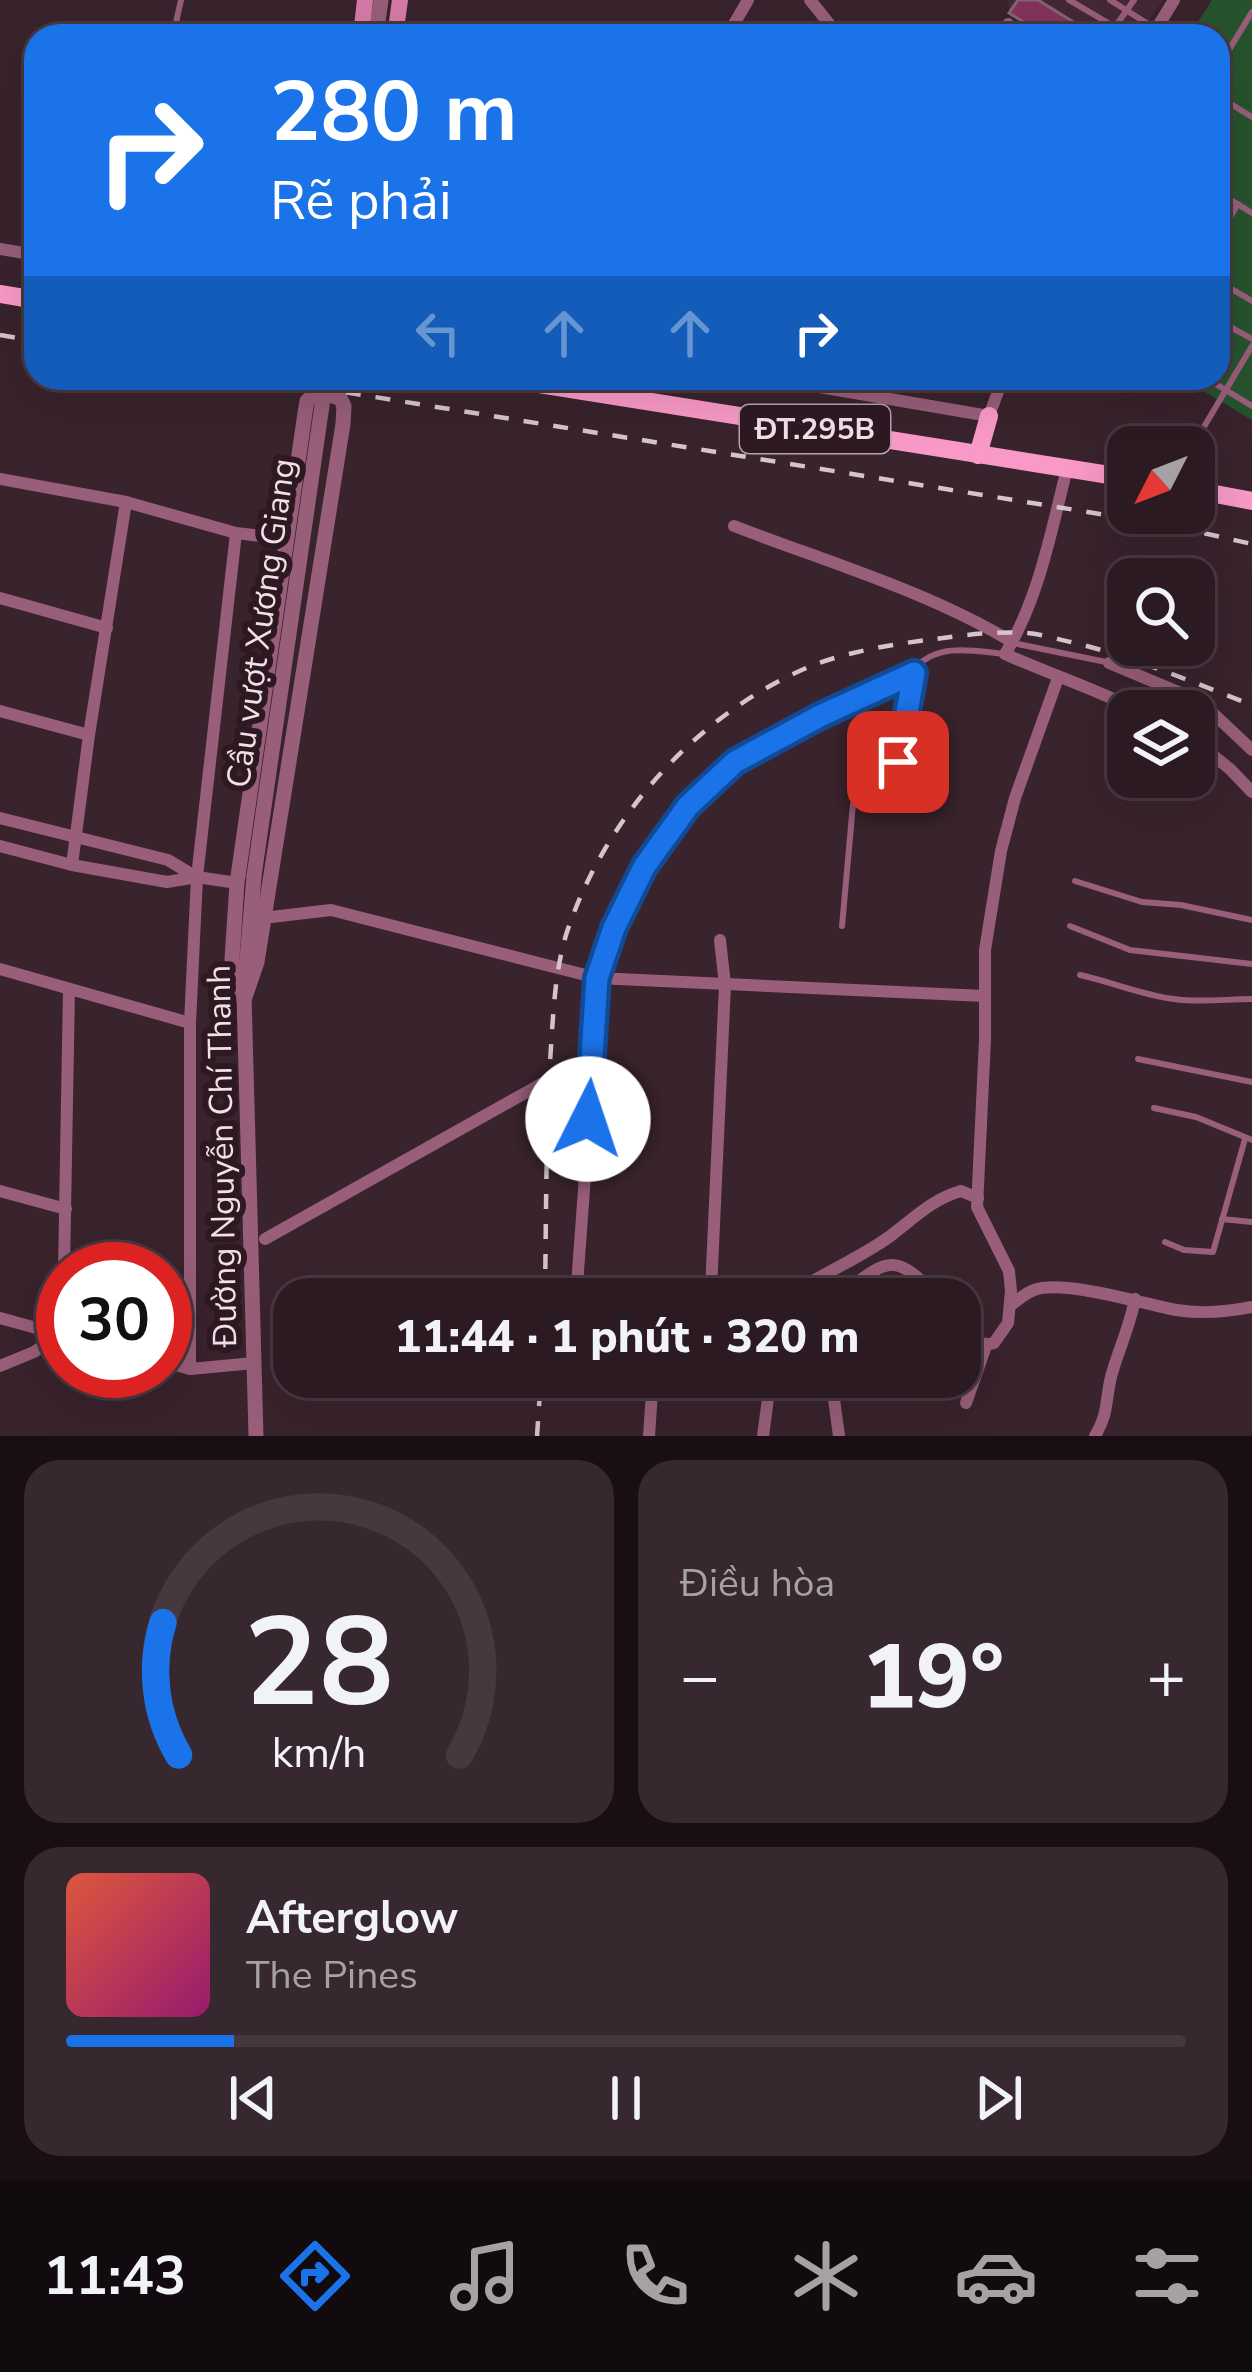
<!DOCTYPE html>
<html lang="vi">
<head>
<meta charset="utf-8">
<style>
  body { margin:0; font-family:"Nunito Sans",sans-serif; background:#37272f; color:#f1f3f6; height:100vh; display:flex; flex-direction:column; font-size:45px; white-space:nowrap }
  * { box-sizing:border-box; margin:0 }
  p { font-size:39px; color:#a6a1a5 }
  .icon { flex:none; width:66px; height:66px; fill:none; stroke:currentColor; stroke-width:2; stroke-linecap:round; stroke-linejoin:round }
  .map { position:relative; height:1436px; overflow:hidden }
  .panel { display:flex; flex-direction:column; gap:24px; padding:24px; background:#180e13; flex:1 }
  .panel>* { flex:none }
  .hud { position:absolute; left:24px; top:24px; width:1206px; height:366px; border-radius:36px; box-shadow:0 12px 48px #0002,0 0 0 3px #473840; background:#1a73e8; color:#fff; overflow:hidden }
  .needle { width:78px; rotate:228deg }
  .controls { position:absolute; left:1107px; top:426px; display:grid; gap:24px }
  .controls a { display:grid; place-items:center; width:108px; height:108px; border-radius:24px; background:#2b1a22; box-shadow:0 12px 48px #0002,0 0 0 3px #473840; font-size:60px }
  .speed { position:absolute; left:36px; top:1242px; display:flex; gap:24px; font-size:60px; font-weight:700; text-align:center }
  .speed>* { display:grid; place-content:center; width:156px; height:156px; border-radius:50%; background:#2b1a22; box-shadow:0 12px 48px #0002,0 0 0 3px #473840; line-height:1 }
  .speed .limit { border:18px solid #d22; background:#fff; color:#111 }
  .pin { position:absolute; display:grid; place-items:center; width:102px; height:102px; color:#fff; margin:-51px; border-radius:24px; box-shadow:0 6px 18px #0006 }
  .me { position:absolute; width:132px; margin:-66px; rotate:4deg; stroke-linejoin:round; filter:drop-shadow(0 0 9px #0008) }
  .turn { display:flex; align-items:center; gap:42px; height:252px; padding:0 48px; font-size:54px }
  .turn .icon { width:156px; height:156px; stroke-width:2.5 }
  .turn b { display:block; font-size:84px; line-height:102px }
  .lanes { display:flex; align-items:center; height:114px; padding:0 48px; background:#0003; justify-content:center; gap:60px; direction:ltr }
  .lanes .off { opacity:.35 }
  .big { font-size:90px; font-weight:800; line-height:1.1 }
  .panel .tile { flex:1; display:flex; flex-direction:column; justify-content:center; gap:18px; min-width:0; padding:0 42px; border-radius:36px; background:#37272f }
  .panel .dial { align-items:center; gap:0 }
  .dial svg { height:312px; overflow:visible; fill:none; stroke:#473840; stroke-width:7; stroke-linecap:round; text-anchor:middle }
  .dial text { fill:#f1f3f6; stroke:none }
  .song { display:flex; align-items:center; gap:36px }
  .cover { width:144px; height:144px; border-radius:18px; background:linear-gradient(135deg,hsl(10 70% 55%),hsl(320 70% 35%)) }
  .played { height:12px; border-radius:6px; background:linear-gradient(90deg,#1a73e8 15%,#473840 15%) }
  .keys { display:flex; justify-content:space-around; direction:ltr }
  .heat { display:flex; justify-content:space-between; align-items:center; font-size:66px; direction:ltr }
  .panel .tiles { flex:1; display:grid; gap:24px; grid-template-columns:1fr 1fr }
  .tile:last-child { grid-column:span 2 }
  .trip { position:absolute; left:273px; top:1278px; width:708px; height:120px; border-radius:36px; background:#2b1a22; box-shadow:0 12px 48px #0002,0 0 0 3px #473840; font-weight:800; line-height:120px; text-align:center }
  .tab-bar { display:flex; height:192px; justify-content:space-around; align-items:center; background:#110a0e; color:#a6a1a5 }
  .tab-bar .icon { width:84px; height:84px }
  .tab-bar .on { color:#1a73e8 }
  .tab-bar b { font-size:54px; color:#f1f3f6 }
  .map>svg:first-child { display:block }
  .built { fill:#452836 }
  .green { fill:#26532d }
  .building { fill:#85315e; stroke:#816672; stroke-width:3 }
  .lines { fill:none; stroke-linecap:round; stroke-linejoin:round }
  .service { stroke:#985e7a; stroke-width:6 }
  .minor { stroke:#985e7a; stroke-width:12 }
  .tertiary { stroke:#985e7a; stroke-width:15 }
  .secondary { stroke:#d67aa7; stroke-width:16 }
  .primary { stroke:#f999c7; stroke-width:18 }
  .rail { stroke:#d5c4cc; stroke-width:4.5; stroke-dasharray:15 15; stroke-linecap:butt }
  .tertiary-bridge { stroke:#985e7a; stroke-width:15 }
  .route-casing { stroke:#114b97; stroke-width:30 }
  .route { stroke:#1a73e8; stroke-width:21 }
  .labels { text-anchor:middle; stroke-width:12; stroke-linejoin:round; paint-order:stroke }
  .shield { fill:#2e1923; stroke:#b6a4ac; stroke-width:3 }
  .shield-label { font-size:30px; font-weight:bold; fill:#f0e0e7 }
  .street-label { font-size:33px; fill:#f0e0e7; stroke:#2e1923 }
</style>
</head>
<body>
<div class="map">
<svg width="1252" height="1436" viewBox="0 0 1252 1436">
  <rect width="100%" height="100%" fill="#39232d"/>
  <path class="built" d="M1008,0H1163L1138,36H1046L1009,13Z"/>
  <path class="green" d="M1212,0H1252V420L1182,378H1218V36H1189Z"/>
  <path class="building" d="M1018,0H1038L1096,36H1046L1009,13Z"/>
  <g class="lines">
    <g class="service">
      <path d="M1069,0L1115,27L1134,0"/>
      <path d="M1110,0L1156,29"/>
      <path d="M173,36L181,0"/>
      <path d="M1218,68L1252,12"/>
      <path d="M1218,96L1252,117"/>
      <path d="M1218,192L1252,213"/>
      <path d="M1218,237L1238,204"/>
      <path d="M1218,281L1252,301"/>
      <path d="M1218,320L1252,339"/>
      <path d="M1206,378L1252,406"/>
      <path d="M1192,447L1252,346"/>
      <path d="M1013,643L1106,662"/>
      <path d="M1075,881L1142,902L1181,905L1252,920"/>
      <path d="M842,926L853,804L891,807L915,668C939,642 974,651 1005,654"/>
      <path d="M1070,926L1130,950L1252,964"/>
      <path d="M1080,975C1112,982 1142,995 1174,999C1199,1003 1227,999 1252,999"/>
      <path d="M1138,1059L1252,1082"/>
      <path d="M1154,1108L1196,1117L1252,1140"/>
      <path d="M1222,1219L1252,1222"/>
      <path d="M1165,1242L1184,1250L1213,1252L1245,1139"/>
    </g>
    <g class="minor">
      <path d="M810,0L839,36"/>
      <path d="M727,36L748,0"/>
      <path d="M1001,36L1008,24"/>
      <path d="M1152,36L1174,0"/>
      <path d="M0,249L36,255"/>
      <path d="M767,378L989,416L1003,378"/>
      <path d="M1067,469C1051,531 1039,599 1005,654C1049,674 1096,689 1139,711"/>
      <path d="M0,479L126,502L236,533L286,539"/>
      <path d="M734,526C827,562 927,591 1012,642"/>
      <path d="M0,598L107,628"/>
      <path d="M1109,663L1200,701L1252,750"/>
      <path d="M0,711L89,735"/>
      <path d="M1194,740L1230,769L1252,792"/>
      <path d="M0,818L168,860L196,877"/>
      <path d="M0,846L72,865L167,882L197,877L237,883"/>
      <path d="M72,865L89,735L126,502"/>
      <path d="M263,918L331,910L597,978L985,996"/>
      <path d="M0,969L190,1023"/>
      <path d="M592,1080L597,978L613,929L644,867L687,806L735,762L820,716L915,673"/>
      <path d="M0,1191L66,1209"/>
      <path d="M265,1239L550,1079L592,1080L576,1299"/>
      <path d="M64,1269L69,989"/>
      <path d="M797,1290C827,1272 861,1257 889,1237C912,1220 932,1199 961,1191L978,1198"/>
      <path d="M715,1299L711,1290L725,985L720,940"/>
      <path d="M770,1299L797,1290L801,1299"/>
      <path d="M835,1299C886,1262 891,1246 939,1299"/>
      <path d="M1010,1306C1018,1300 1025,1293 1034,1290C1064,1279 1143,1304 1176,1310C1201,1314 1227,1312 1252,1307"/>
      <path d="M0,1318L62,1335"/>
      <path d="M960,1323C970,1334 978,1348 994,1343L1008,1323L1011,1291L1009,1271L977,1207L985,1040V950L1001,851L1015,798L1058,678"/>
      <path d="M165,1362L190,1369L254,1363"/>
      <path d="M0,1366L34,1352L61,1334L63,1291"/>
      <path d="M190,1369V1023L197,877L236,533"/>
      <path d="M831,1377L839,1436"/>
      <path d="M915,1383L929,1382L934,1377"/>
      <path d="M966,1403L986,1346"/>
      <path d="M649,1436L653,1377"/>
      <path d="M763,1436L769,1391"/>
      <path d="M1095,1436C1109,1412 1105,1402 1111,1377C1118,1351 1130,1326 1135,1299"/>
    </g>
    <g class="tertiary">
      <path d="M376,36L381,0"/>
      <path d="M317,392L340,398L344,406L343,424L257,962L244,1000L232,959L237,883L305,413L307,401Z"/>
      <path d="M246,971L254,876"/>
      <path d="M244,995L256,1436"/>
    </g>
    <g class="secondary">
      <path d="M361,36L365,0"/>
      <path d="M395,36L400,0"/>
    </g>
    <g class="primary">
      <path d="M0,294L36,300"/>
      <path d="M501,378L1128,478"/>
      <path d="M978,455L989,416"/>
      <path d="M1194,490L1252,501"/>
    </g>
    <g class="rail">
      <path d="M0,335L36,341"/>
      <path d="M257,378L1057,507L1172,526L1252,544"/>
      <path d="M545,1299C546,1220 546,1141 550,1062C553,1020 554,975 566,935C604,818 696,714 811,666C849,651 895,644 935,639C964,635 997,631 1026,633C1041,634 1057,639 1071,642C1134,657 1192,682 1252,705"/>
      <path d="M537,1436L541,1377"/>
    </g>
    <path class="tertiary-bridge" d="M254,876L326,378"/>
  </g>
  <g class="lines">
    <defs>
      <path id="route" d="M588,1119L597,978L614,928L644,867L688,806L735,762L820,716L914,673L898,762"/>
    </defs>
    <use href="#route" class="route-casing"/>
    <use href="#route" class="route"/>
  </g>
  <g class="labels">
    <rect class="shield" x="740" y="405" width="150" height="48" rx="9"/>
    <g class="shield-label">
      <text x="815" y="439">ĐT.295B</text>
    </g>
    <g class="street-label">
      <text transform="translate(260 623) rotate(-82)" y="12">Cầu vượt Xương Giang</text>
      <text transform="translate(221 1156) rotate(-91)" y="12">Đường Nguyễn Chí Thanh</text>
    </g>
  </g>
</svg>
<div class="controls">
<a><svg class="needle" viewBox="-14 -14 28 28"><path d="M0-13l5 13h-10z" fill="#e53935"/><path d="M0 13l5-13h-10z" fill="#a6a1a5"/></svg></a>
<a><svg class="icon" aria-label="search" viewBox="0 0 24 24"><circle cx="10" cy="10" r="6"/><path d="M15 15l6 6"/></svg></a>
<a><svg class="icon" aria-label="layers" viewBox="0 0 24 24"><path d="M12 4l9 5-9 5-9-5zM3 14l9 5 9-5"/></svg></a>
</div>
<div class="speed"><div class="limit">30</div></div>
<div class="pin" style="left:898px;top:762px;background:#d93025"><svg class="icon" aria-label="arrive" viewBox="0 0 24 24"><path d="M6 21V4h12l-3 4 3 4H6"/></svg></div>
<svg class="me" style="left:588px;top:1119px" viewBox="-20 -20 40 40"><circle r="19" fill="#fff"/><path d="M0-13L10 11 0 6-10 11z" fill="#1a73e8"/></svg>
<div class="trip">11:44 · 1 phút · 320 m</div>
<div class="hud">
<div class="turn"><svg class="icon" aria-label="right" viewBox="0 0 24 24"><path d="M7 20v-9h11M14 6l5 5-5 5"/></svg><div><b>280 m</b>Rẽ phải</div></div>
<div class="lanes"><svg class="icon off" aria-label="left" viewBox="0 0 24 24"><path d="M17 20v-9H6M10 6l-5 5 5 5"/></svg><svg class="icon off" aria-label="ahead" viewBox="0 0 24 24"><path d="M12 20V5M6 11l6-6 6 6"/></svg><svg class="icon off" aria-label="ahead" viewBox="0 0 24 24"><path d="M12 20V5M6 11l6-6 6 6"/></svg><svg class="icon" aria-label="right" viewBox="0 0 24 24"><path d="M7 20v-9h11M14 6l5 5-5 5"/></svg></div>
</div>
</div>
<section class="panel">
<div class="tiles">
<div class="tile dial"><svg viewBox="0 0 100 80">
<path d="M14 69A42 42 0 1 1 86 69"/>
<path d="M14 69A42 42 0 0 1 10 35" stroke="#1a73e8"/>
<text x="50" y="56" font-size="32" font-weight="700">28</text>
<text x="50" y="72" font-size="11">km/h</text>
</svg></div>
<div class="tile"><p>Điều hòa</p>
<div class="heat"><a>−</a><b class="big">19°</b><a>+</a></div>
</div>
<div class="tile">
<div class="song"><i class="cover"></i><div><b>Afterglow</b><p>The Pines</p></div></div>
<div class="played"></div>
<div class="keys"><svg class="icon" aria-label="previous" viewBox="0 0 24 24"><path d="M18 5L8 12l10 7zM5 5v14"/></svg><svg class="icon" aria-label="pause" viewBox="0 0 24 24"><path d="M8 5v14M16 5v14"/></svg><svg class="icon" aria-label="next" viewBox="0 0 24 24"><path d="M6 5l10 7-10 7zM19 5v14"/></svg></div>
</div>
</div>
</section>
<nav class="tab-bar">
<b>11:43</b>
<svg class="icon on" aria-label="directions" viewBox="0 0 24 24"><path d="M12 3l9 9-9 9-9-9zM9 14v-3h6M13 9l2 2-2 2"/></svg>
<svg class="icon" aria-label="music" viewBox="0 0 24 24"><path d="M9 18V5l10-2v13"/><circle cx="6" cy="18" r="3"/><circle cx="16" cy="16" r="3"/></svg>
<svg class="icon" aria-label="phone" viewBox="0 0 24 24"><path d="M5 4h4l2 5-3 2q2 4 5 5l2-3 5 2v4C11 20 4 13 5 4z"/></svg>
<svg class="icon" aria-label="climate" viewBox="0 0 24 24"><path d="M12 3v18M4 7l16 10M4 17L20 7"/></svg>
<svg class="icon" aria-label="car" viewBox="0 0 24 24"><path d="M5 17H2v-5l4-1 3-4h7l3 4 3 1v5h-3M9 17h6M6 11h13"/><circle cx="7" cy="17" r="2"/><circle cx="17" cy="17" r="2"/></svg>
<svg class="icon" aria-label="filters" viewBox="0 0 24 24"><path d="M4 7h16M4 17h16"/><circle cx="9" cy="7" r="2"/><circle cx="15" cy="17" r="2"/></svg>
</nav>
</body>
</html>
